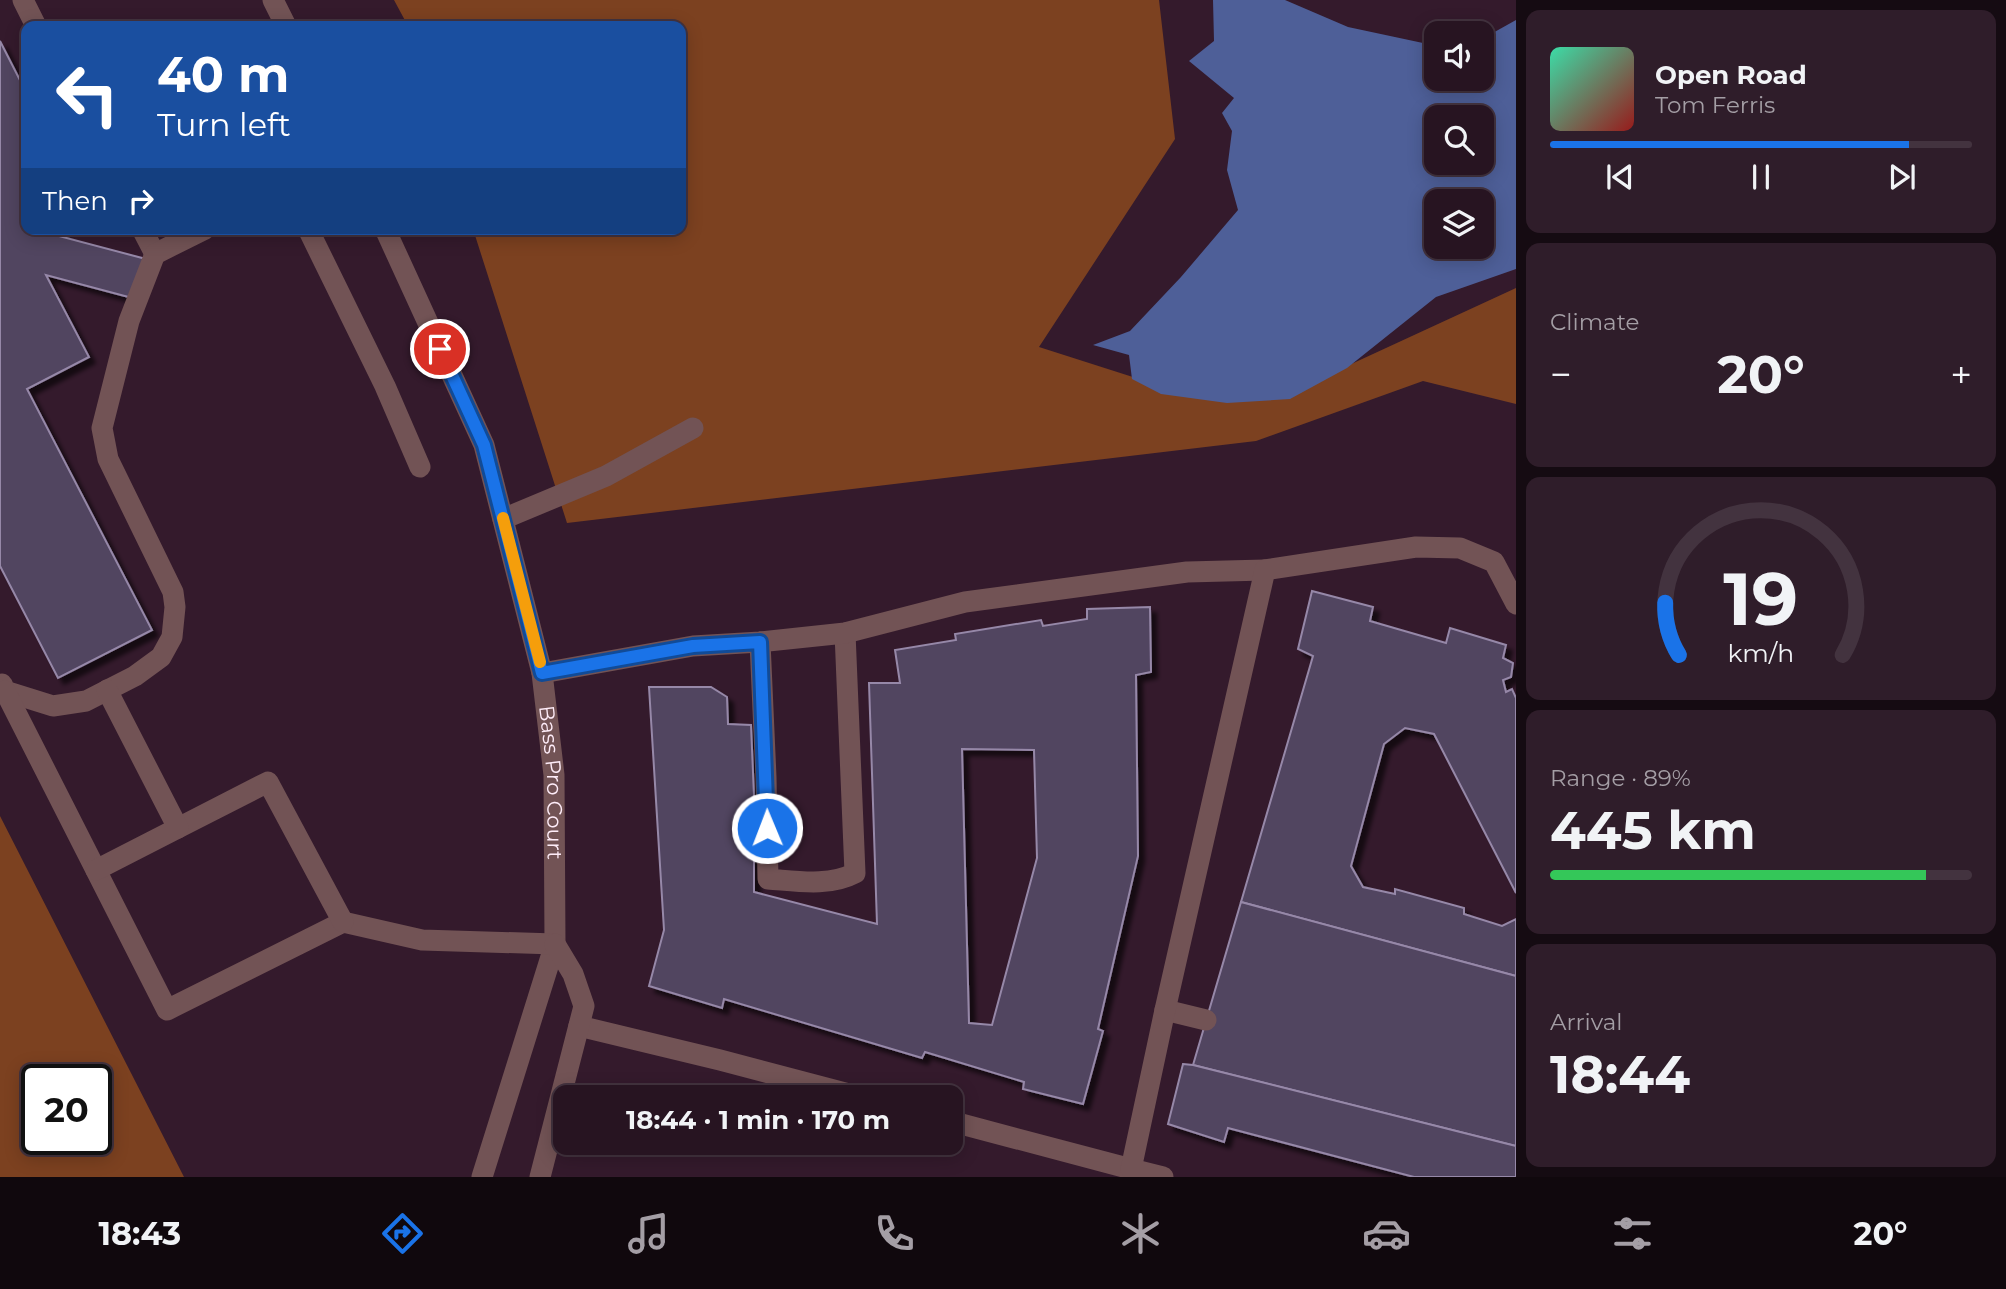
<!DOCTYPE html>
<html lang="en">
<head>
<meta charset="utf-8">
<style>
  body { margin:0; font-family:Montserrat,sans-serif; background:#2f1d2a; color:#f1f3f6; height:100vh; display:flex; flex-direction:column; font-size:26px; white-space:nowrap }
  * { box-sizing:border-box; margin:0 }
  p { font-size:23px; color:#a49ea5 }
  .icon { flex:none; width:38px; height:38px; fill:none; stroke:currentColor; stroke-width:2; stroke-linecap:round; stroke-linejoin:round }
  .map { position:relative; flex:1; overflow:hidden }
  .panel { display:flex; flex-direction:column; gap:10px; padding:10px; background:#150b12; width:490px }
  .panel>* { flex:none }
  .hud { position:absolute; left:21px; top:21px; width:665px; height:214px; border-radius:14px; box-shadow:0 4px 18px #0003,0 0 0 2px #43333f; background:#1a4fa0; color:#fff; overflow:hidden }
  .tools { position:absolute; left:1424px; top:21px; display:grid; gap:14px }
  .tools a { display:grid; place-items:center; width:70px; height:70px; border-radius:14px; background:#271421; box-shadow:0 4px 18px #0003,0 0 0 2px #43333f; font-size:35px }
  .speed { position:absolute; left:21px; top:1064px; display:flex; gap:14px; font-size:35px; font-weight:700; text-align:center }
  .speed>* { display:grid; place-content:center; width:91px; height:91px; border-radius:50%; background:#271421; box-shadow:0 4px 18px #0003,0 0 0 2px #43333f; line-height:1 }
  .speed .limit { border:4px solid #111; border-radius:10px; background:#fff; color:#111 }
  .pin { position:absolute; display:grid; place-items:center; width:60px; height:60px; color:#fff; margin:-30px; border:4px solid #fff; border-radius:50%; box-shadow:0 2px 7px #0007 }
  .me { position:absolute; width:77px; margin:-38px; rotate:359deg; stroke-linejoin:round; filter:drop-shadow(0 0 5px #0008) }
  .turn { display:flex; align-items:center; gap:24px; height:147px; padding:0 21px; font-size:32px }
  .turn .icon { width:91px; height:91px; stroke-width:2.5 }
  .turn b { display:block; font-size:49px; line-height:60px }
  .then { display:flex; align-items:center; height:66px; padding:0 21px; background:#0003; gap:14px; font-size:26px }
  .big { font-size:52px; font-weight:700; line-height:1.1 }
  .panel .card { flex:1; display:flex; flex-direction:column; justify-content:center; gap:10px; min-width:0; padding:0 24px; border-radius:14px; background:#2f1d2a }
  .panel .dial { align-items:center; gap:0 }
  .dial svg { height:182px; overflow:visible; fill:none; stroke:#43333f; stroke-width:7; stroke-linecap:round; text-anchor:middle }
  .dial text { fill:#f1f3f6; stroke:none }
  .song { display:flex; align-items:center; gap:21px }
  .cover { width:84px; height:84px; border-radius:10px; background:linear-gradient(135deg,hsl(160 70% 55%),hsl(0 70% 35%)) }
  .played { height:7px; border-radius:4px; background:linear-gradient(90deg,#1a73e8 85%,#43333f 85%) }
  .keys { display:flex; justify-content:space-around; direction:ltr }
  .heat { display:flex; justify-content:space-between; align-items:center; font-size:38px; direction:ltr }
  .charge { height:10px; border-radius:5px; background:linear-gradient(90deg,#34c759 89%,#43333f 0) }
  .trip { position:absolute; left:553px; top:1085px; width:410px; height:70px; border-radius:14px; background:#271421; box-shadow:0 4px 18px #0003,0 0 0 2px #43333f; font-weight:700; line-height:70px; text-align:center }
  .tabs { display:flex; height:112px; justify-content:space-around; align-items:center; background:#10080d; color:#a49ea5 }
  .tabs .icon { width:49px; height:49px }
  .tabs .on { color:#1a73e8 }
  .tabs b { font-size:32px; color:#f1f3f6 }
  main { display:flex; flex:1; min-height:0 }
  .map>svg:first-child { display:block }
  .forest { fill:#7c4120; fill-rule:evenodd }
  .water { fill:#4e5f98; fill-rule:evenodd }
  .building { fill:#514461; stroke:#9688a8; stroke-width:2; fill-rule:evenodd; filter:url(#shadow) }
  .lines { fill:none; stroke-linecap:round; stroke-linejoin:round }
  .minor { stroke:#725355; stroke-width:21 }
  .route-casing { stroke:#114b97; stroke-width:18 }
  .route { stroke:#1a73e8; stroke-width:12 }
  .slow { stroke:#f59e0b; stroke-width:12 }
  .labels { text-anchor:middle; stroke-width:7; stroke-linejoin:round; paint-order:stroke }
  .street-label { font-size:21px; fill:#feecf8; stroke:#291122 }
</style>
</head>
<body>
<main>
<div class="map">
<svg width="1516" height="1177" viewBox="0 0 1516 1177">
  <defs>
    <filter id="shadow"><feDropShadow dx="6" dy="6" stdDeviation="2" flood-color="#0009"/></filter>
  </defs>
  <rect width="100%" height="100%" fill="#341a2c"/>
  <g class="forest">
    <path d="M394,0H1159L1175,139L1039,347L1186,394L1321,378L1516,288V404L1423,381L1256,441L567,523L473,229H681V26H408Z"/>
    <path d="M0,816L184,1177H0ZM37,1080H96V1139H37Z"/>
  </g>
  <path class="water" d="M1213,0H1285L1348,27L1437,46V79H1482V39L1516,20V269L1436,297L1347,368L1290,399L1227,403L1161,394L1132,379L1129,355L1093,345L1130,331L1181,277L1238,210L1227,170L1232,131L1222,113L1234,98L1189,61L1214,41ZM1437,117H1482V163H1437ZM1437,201H1482V247H1437Z"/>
  <g class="building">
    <path d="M0,41L26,92V229H66L55,235L146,259L136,299L46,275L89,357L27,389L152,630L58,678L0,566Z"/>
    <path d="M1312,591L1373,607L1370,621L1446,643L1450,628L1506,645L1503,658L1513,663L1511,677L1503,680L1506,692L1512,689L1516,698V893L1434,734L1405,728L1384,744L1351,866L1363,887L1395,894V889L1464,908V914L1502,926L1516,919V976L1241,902L1313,656L1298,649Z"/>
    <path d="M1150,607L1151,672L1136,675L1138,856L1098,1029L1103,1031L1083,1104L1023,1089L1024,1082L925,1052L922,1058L724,999L722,1008L649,986L664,930L649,687H711L727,697L728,724L751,725L754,796V892L877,924L869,683H900L895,650L956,640L955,634L1041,620L1043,626L1087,619V609ZM962,749L1034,750L1037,858L992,1025L969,1023Z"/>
    <path d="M1241,902L1516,976V1146L1193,1065Z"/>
    <path d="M1183,1064L1193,1065L1516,1146V1177H1414L1228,1128L1224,1142L1168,1124Z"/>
  </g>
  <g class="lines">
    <g class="minor">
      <path d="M23,0L36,26"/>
      <path d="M273,0L286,26"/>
      <path d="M142,229L155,254"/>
      <path d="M308,229L385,386L420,467"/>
      <path id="s1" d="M385,229L484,445L542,673L554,775L555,944L482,1177"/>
      <path d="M503,519L606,476L693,428"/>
      <path d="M760,642L766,777L768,879C796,881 829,887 855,873L845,633"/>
      <path d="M542,673L693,646L760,642L845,633L965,602L1187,572L1265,570"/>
      <path d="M2,684L5,691L53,706L86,701L135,676L161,657L172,637L175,607L173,592L108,459L102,428L129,321L155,254L205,229"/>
      <path d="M5,691L167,1010L343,922L422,940L555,944"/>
      <path d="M178,828L268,782L343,922"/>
      <path d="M96,870L178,828L107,690"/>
      <path d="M1165,1010L1206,1020"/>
      <path d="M579,1026L720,1060L860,1097"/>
      <path d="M950,1121L1131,1169"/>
      <path d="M540,1177L584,1006L573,974L555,944"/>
      <path d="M1163,1177L1131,1169L1165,1010L1265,570L1416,547L1460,548L1494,562L1516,604"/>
    </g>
  </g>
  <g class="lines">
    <defs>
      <path id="route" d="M440,349L484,445L542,673L693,646L760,642L767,828"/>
    </defs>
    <use href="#route" class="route-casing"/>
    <use href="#route" class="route"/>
    <path class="slow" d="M503,518L540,662"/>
  </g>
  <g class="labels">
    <g class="street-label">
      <text dy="7" stroke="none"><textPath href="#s1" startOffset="583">Bass Pro Court</textPath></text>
    </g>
  </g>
</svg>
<div class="tools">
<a><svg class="icon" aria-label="sound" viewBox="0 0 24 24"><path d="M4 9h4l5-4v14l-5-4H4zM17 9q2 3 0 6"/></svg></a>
<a><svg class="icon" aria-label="search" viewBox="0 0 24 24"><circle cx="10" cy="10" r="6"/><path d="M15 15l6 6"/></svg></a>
<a><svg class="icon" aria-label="layers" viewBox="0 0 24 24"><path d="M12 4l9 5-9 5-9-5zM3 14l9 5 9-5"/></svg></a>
</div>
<div class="speed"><div class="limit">20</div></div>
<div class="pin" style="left:440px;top:349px;background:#d93025"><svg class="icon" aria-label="arrive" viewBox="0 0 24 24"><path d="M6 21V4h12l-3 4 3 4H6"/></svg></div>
<svg class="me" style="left:767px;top:828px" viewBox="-20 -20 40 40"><circle r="17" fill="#1a73e8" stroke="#fff" stroke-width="3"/><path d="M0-11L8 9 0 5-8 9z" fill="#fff"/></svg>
<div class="trip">18:44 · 1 min · 170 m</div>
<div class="hud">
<div class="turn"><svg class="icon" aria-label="left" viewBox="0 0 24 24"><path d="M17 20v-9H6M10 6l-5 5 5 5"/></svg><div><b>40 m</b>Turn left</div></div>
<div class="then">Then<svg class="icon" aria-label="right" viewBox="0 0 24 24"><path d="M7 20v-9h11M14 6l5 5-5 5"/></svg></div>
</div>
</div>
<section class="panel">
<div class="card">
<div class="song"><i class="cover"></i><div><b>Open Road</b><p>Tom Ferris</p></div></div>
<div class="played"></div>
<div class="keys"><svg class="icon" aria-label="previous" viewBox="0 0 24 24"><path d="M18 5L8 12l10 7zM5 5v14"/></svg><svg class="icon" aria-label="pause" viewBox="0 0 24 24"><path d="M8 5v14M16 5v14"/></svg><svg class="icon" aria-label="next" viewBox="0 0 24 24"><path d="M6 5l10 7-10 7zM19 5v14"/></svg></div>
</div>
<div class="card"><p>Climate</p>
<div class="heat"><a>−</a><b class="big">20°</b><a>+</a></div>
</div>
<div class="card dial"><svg viewBox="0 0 100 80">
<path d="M14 69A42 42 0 1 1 86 69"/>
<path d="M14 69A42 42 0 0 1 8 46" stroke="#1a73e8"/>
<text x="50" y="56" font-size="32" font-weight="700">19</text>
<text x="50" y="72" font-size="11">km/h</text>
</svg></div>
<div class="card"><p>Range · 89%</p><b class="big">445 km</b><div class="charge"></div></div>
<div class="card"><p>Arrival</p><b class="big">18:44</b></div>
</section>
</main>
<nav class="tabs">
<b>18:43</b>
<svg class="icon on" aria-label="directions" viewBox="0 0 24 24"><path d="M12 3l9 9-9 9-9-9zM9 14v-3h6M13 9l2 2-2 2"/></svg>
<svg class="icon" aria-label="music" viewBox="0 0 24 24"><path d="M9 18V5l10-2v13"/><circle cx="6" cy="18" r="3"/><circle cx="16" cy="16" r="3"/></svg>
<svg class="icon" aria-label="phone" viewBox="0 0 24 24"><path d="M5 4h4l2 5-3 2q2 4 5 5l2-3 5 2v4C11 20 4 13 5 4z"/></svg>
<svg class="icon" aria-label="climate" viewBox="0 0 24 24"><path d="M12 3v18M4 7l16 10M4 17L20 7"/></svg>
<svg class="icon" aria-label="car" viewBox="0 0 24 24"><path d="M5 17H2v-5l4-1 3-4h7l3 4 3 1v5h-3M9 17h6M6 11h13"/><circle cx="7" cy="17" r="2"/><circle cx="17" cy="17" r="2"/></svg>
<svg class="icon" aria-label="filters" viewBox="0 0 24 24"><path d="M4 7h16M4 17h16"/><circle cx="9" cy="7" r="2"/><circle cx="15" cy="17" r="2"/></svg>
<b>20°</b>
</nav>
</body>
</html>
